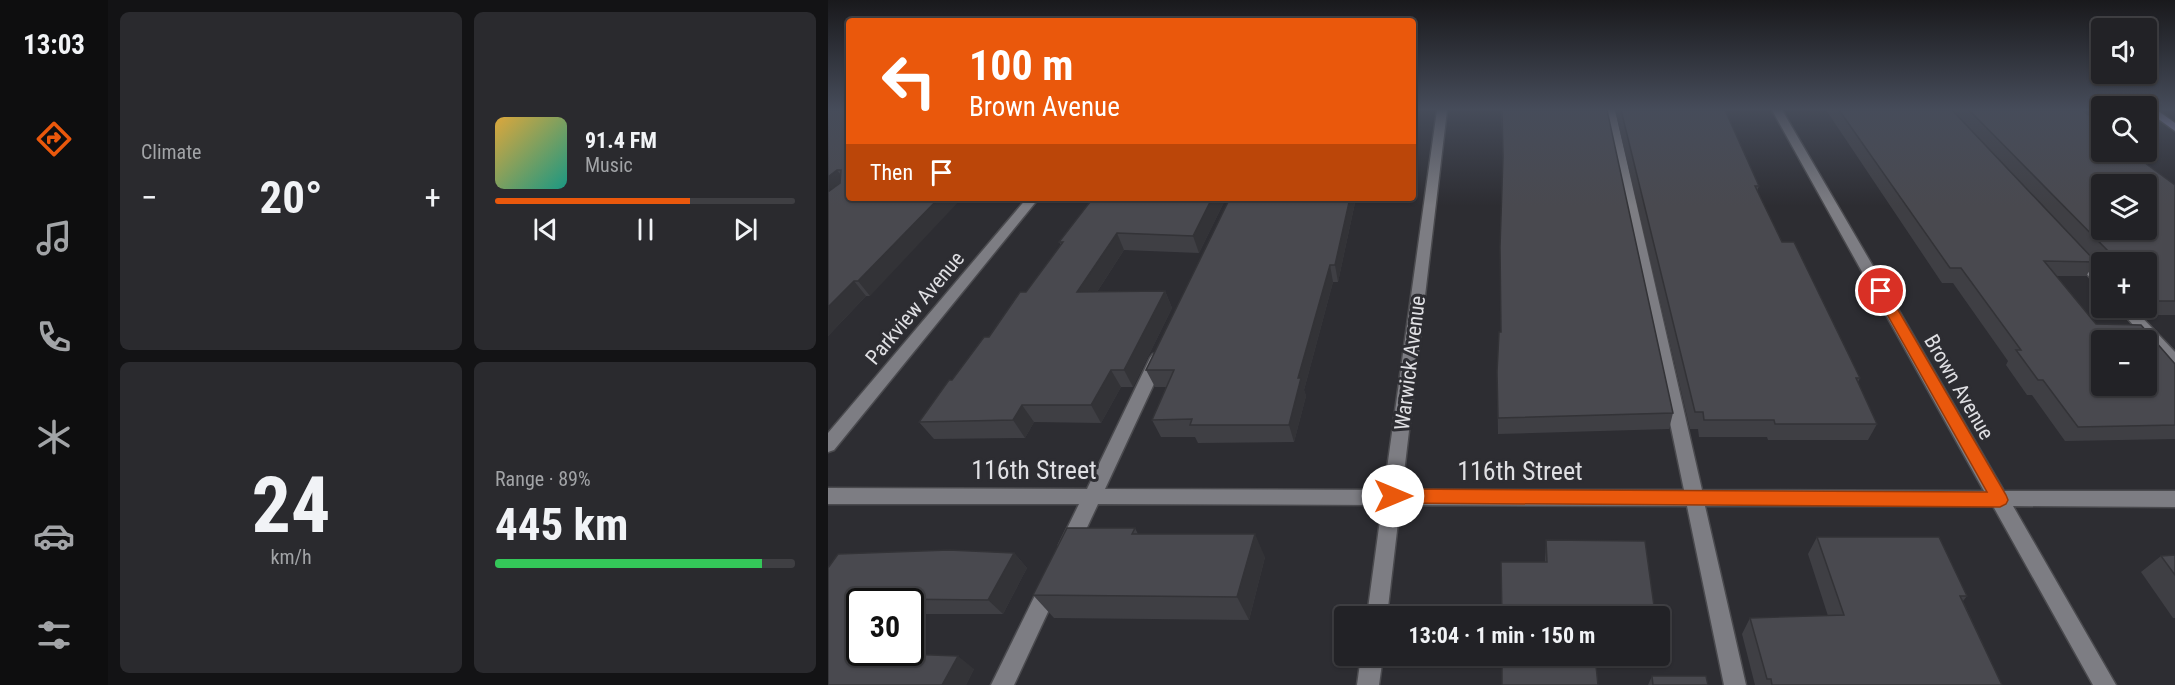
<!DOCTYPE html>
<html lang="en">
<head>
<meta charset="utf-8">
<style>
  body { margin:0; font-family:"Roboto Condensed",sans-serif; background:#2a2a2e; color:#f1f3f6; height:100vh; display:flex; flex-direction:column; font-size:22px; white-space:nowrap }
  * { box-sizing:border-box; margin:0 }
  p { font-size:20px; color:#a2a4a7 }
  .icon { flex:none; width:33px; height:33px; fill:none; stroke:currentColor; stroke-width:2; stroke-linecap:round; stroke-linejoin:round }
  .map { position:relative; flex:1; overflow:hidden }
  .sheet { display:flex; flex-direction:column; gap:12px; padding:12px; background:#131315; width:720px }
  .sheet>* { flex:none }
  .guide { position:absolute; left:18px; top:18px; width:570px; height:183px; border-radius:6px; box-shadow:0 2px 4px #0004,0 0 0 2px #3f3f43; background:#ea580c; color:#fff; overflow:hidden }
  .tools { position:absolute; left:1263px; top:18px; display:grid; gap:12px }
  .tools a { display:grid; place-items:center; width:66px; height:66px; border-radius:6px; background:#222226; box-shadow:0 2px 4px #0004,0 0 0 2px #3f3f43; font-size:30px }
  .speed { position:absolute; left:18px; top:588px; display:flex; gap:12px; font-size:30px; font-weight:700; text-align:center }
  .speed>* { display:grid; place-content:center; width:78px; height:78px; border-radius:50%; background:#222226; box-shadow:0 2px 4px #0004,0 0 0 2px #3f3f43; line-height:1 }
  .speed .limit { border:3px solid #111; border-radius:9px; background:#fff; color:#111 }
  .pin { position:absolute; display:grid; place-items:center; width:51px; height:51px; color:#fff; margin:-26px; border:3px solid #fff; border-radius:50%; box-shadow:0 2px 6px #0007 }
  .me { position:absolute; width:66px; margin:-33px; rotate:90deg; stroke-linejoin:round; filter:drop-shadow(0 0 4px #0008) }
  .turn { display:flex; align-items:center; gap:21px; height:126px; padding:0 24px; font-size:27px }
  .turn .icon { width:78px; height:78px; stroke-width:2.5 }
  .turn b { display:block; font-size:42px; line-height:51px }
  .then { display:flex; align-items:center; height:57px; padding:0 24px; background:#0003; gap:12px; font-size:22px }
  .big { font-size:45px; font-weight:700; line-height:1.1 }
  .sheet .card { flex:1; display:flex; flex-direction:column; justify-content:center; gap:9px; min-width:0; padding:0 21px; border-radius:9px; background:#2a2a2e }
  .sheet .dial { align-items:center; gap:0 }
  .dial b { font-size:78px; line-height:1 }
  .song { display:flex; align-items:center; gap:18px }
  .cover { width:72px; height:72px; border-radius:9px; background:linear-gradient(135deg,hsl(40 70% 55%),hsl(170 70% 35%)) }
  .played { height:6px; border-radius:3px; background:linear-gradient(90deg,#ea580c 65%,#3f3f43 65%) }
  .keys { display:flex; justify-content:space-around; direction:ltr }
  .heat { display:flex; justify-content:space-between; align-items:center; font-size:33px; direction:ltr }
  .charge { height:9px; border-radius:4px; background:linear-gradient(90deg,#34c759 89%,#3f3f43 0) }
  .sheet .tiles { flex:1; display:grid; gap:12px; grid-template-columns:repeat(2,1fr) }
  .trip { position:absolute; left:506px; top:606px; width:336px; height:60px; border-radius:6px; background:#222226; box-shadow:0 2px 4px #0004,0 0 0 2px #3f3f43; font-weight:700; line-height:60px; text-align:center }
  main { display:flex; flex:1; min-height:0 }
  .tabs { display:flex; flex-direction:column; width:108px; justify-content:space-around; align-items:center; background:#0e0e0f; color:#a2a4a7 }
  .tabs .icon { width:42px; height:42px }
  .tabs .current { color:#ea580c }
  .tabs b { font-size:27px; color:#f1f3f6 }
  .map>svg:first-child { display:block }
  .lines { fill:none; stroke-linecap:round; stroke-linejoin:round }
  .minor-casing { stroke:#4a4a4e; stroke-width:3 }
  .major-casing { stroke:#4a4a4e; stroke-width:3 }
  .minor { fill:#7d7d83; fill-rule:evenodd }
  .major { fill:#9694c2; fill-rule:evenodd }
  .wall { fill:#3f3f44 }
  .shaded-wall { fill:#333337 }
  .building { fill:#49494f; stroke:#333337; stroke-width:1.5; fill-rule:evenodd }
  .route { fill:#ea580c; stroke:#983908; stroke-width:1.5 }
  .labels { text-anchor:middle; stroke-width:6; stroke-linejoin:round; paint-order:stroke }
  .street-label { font-size:21px; fill:#dfdfe3; stroke:#2d2d32 }
  .near-street-label { font-size:26px; fill:#dfdfe3; stroke:#2d2d32 }
</style>
</head>
<body>
<main>
<nav class="tabs">
<b>13:03</b>
<svg class="icon current" aria-label="directions" viewBox="0 0 24 24"><path d="M12 3l9 9-9 9-9-9zM9 14v-3h6M13 9l2 2-2 2"/></svg>
<svg class="icon" aria-label="music" viewBox="0 0 24 24"><path d="M9 18V5l10-2v13"/><circle cx="6" cy="18" r="3"/><circle cx="16" cy="16" r="3"/></svg>
<svg class="icon" aria-label="phone" viewBox="0 0 24 24"><path d="M5 4h4l2 5-3 2q2 4 5 5l2-3 5 2v4C11 20 4 13 5 4z"/></svg>
<svg class="icon" aria-label="climate" viewBox="0 0 24 24"><path d="M12 3v18M4 7l16 10M4 17L20 7"/></svg>
<svg class="icon" aria-label="car" viewBox="0 0 24 24"><path d="M5 17H2v-5l4-1 3-4h7l3 4 3 1v5h-3M9 17h6M6 11h13"/><circle cx="7" cy="17" r="2"/><circle cx="17" cy="17" r="2"/></svg>
<svg class="icon" aria-label="filters" viewBox="0 0 24 24"><path d="M4 7h16M4 17h16"/><circle cx="9" cy="7" r="2"/><circle cx="15" cy="17" r="2"/></svg>
</nav>
<section class="sheet">
<div class="tiles">
<div class="card"><p>Climate</p>
<div class="heat"><a>−</a><b class="big">20°</b><a>+</a></div>
</div>
<div class="card">
<div class="song"><i class="cover"></i><div><b>91.4 FM</b><p>Music</p></div></div>
<div class="played"></div>
<div class="keys"><svg class="icon" aria-label="previous" viewBox="0 0 24 24"><path d="M18 5L8 12l10 7zM5 5v14"/></svg><svg class="icon" aria-label="pause" viewBox="0 0 24 24"><path d="M8 5v14M16 5v14"/></svg><svg class="icon" aria-label="next" viewBox="0 0 24 24"><path d="M6 5l10 7-10 7zM19 5v14"/></svg></div>
</div>
<div class="card dial"><b>24</b><p>km/h</p></div>
<div class="card"><p>Range · 89%</p><b class="big">445 km</b><div class="charge"></div></div>
</div>
</section>
<div class="map">
<svg width="1347" height="685" viewBox="0 0 1347 685">
  <rect width="100%" height="100%" fill="#2d2d32"/>
  <g class="lines">
    <defs>
      <g id="minor">
        <path d="M609,110H619L574,490H856L777,110H787L874,490L1156,491L944,110H954L1176,491H1347V507L1185,506L1288,685H1265L1165,506H877L918,685H896L859,506L572,505L559,616H539L554,505L270,504L248,551L241,554L234,551L231,545L251,504H0V488L259,489L322,358L325,354H335L338,358L277,489L556,490Z"/>
        <path d="M199,198H211L6,450L0,452V433Z"/>
        <path d="M1249,251L1254,252L1274,273V286L1269,285L1244,258L1242,255L1244,252Z"/>
        <path d="M1290,308H1305L1347,352V368L1342,366Z"/>
        <path d="M222,577L229,579L232,586L186,685H163L215,579Z"/>
        <path d="M533,656H555L551,685H529Z"/>
      </g>
      <path id="major" d="M1318,110H1329L1347,123V131Z"/>
    </defs>
    <use href="#minor" class="minor-casing"/>
    <use href="#major" class="major-casing"/>
    <use href="#minor" class="minor"/>
    <use href="#major" class="major"/>
  </g>
  <g class="wall">
    <path d="M0,110L42,296H38L0,336Z"/>
    <path d="M673,110L845,413L841,429L670,434L669,372L673,332L675,164Z"/>
    <path d="M787,110H897L931,186L929,191L954,242L1032,378L1030,382L1049,424L1040,440H940L939,437H871L870,429H862Z"/>
    <path d="M998,110H1254L1321,166L1347,185V315H1319L1311,308H1318V262H1274V269L1267,263L1258,276H1228L1268,324L1347,364V439L1237,441L1204,395H1199L1178,365L1180,361L1125,283H1114Z"/>
    <path d="M265,198H398L371,253L296,250L269,292L337,291L344,308L305,387H293L273,423L206,422L197,438L106,439L91,422L124,380L198,292L233,245L231,242Z"/>
    <path d="M402,198H528L510,282H505L476,390L478,396L466,442L370,443L367,437H333L324,420L338,387H327L318,370Z"/>
    <path d="M307,528L310,534L437,557L421,620L226,618L205,595Z"/>
    <path d="M989,537L1139,596L1135,601L1174,685H927L914,634L922,618L1000,616L980,554Z"/>
    <path d="M718,540L826,606L823,616H673L717,562Z"/>
    <path d="M186,553L199,568L175,614H82V602H32V652H53V653L146,669L138,685H0V568Z"/>
    <path d="M1347,555V618H1345L1313,572L1333,556Z"/>
    <path d="M824,676L880,685H820Z"/>
  </g>
  <g class="shaded-wall">
    <path d="M9,170L20,184L0,199V177Z"/>
    <path d="M111,198H134L42,296L30,281Z"/>
    <path d="M384,198H398L371,253L365,236Z"/>
    <path d="M522,198H528L510,282L507,265Z"/>
    <path d="M289,233L296,250L258,309L249,292Z"/>
    <path d="M502,265L505,282L476,390L478,396L466,442L461,425L470,378Z"/>
    <path d="M26,281L38,296L0,336V307Z"/>
    <path d="M337,291L344,308L305,387L296,370Z"/>
    <path d="M283,370L293,387L273,423L263,405Z"/>
    <path d="M194,405L206,422L197,438L185,420Z"/>
    <path d="M427,534L437,557L421,620L409,597Z"/>
    <path d="M186,553L199,568L175,614L160,600Z"/>
    <path d="M32,644V652H53L45,666L26,652Z"/>
    <path d="M130,656L146,669L138,685H114Z"/>
  </g>
  <g class="building">
    <path d="M0,110H21V198H111L30,281H26L0,307V192L12,183L13,170H9L0,177Z"/>
    <path d="M674,110H779L845,413L670,418L669,372L671,332H673L672,247L675,156Z"/>
    <path d="M793,110H897L931,186H927L954,242H966L1032,378H1028L1049,424H947L946,420H876L875,412H867Z"/>
    <path d="M1011,110H1124L1268,262L1216,261L1268,324L1313,325L1347,364V425L1250,427L1215,380H1210L1188,350H1193L1133,268H1122ZM1274,340H1318V386H1274Z"/>
    <path d="M1141,110H1254L1274,126V152H1303L1321,166L1347,185V301H1331L1318,289V262H1287L1286,257ZM1274,184H1318V230H1274Z"/>
    <path d="M265,198H384L365,236L289,233L249,292L337,291L296,370H283L263,405H194L185,420L91,422L121,380H124L156,337H161L192,292H198L235,242H231Z"/>
    <path d="M402,198H522L507,265H502L470,378H473L461,425H362L364,419L324,420L346,370H318Z"/>
    <path d="M239,528H307L304,534H427L409,597L205,595Z"/>
    <path d="M989,537H1111L1139,596H1132L1174,685H944L943,679H939L922,618L1016,615Z"/>
    <path d="M718,540L817,541L826,606L761,605L763,616H674L673,562H719Z"/>
    <path d="M121,550L186,553L160,600L61,599L59,602H32V644L26,652L130,656L114,685H0V568L10,554Z"/>
    <path d="M1347,555V575L1333,556Z"/>
    <path d="M674,656H767L770,685H674Z"/>
    <path d="M824,676H878L880,685H825Z"/>
  </g>
  <linearGradient id="sky" x2="0" y2="1"><stop stop-color="#19191c"/><stop offset="0.53" stop-color="#464c5a"/><stop offset="1" stop-color="#464c5a" stop-opacity="0"/></linearGradient>
  <rect width="1347" height="206" fill="url(#sky)"/>
  <path class="route" d="M1053,287L1059,291L1178,495L1180,500L1178,504L1172,507L565,503L559,501L557,496L559,491L565,489L1159,492L1046,291Z"/>
  <g class="labels">
    <g class="street-label">
      <text transform="translate(87 308) rotate(-50)" y="7">Parkview Avenue</text>
      <text transform="translate(582 363) rotate(-83)" y="7">Warwick Avenue</text>
      <text transform="translate(1131 387) rotate(60)" y="7">Brown Avenue</text>
    </g>
    <g class="near-street-label">
      <text x="206" y="479">116th Street</text>
      <text x="692" y="480">116th Street</text>
    </g>
  </g>
</svg>
<div class="tools">
<a><svg class="icon" aria-label="sound" viewBox="0 0 24 24"><path d="M4 9h4l5-4v14l-5-4H4zM17 9q2 3 0 6"/></svg></a>
<a><svg class="icon" aria-label="search" viewBox="0 0 24 24"><circle cx="10" cy="10" r="6"/><path d="M15 15l6 6"/></svg></a>
<a><svg class="icon" aria-label="layers" viewBox="0 0 24 24"><path d="M12 4l9 5-9 5-9-5zM3 14l9 5 9-5"/></svg></a>
<a>+</a>
<a>−</a>
</div>
<div class="speed"><div class="limit">30</div></div>
<div class="pin" style="left:1053px;top:291px;background:#d93025"><svg class="icon" aria-label="arrive" viewBox="0 0 24 24"><path d="M6 21V4h12l-3 4 3 4H6"/></svg></div>
<svg class="me" style="left:565px;top:496px" viewBox="-20 -20 40 40"><circle r="19" fill="#fff"/><path d="M0-13L10 11 0 6-10 11z" fill="#ea580c"/></svg>
<div class="trip">13:04 · 1 min · 150 m</div>
<div class="guide">
<div class="turn"><svg class="icon" aria-label="left" viewBox="0 0 24 24"><path d="M17 20v-9H6M10 6l-5 5 5 5"/></svg><div><b>100 m</b>Brown Avenue</div></div>
<div class="then">Then<svg class="icon" aria-label="arrive" viewBox="0 0 24 24"><path d="M6 21V4h12l-3 4 3 4H6"/></svg></div>
</div>
</div>
</main>
</body>
</html>
